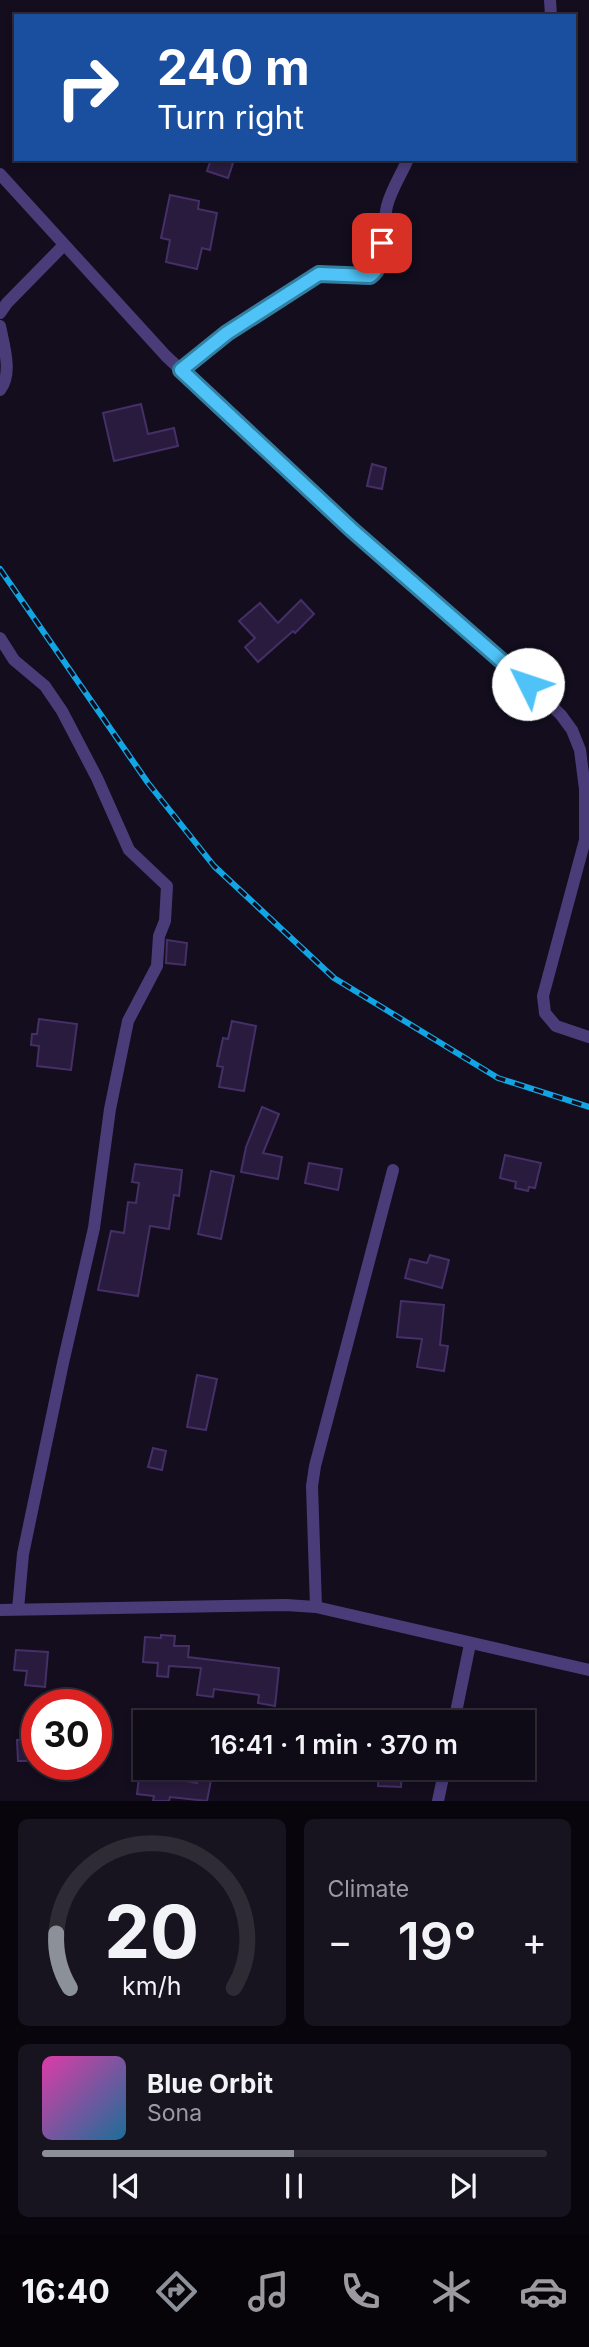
<!DOCTYPE html>
<html lang="en">
<head>
<meta charset="utf-8">
<style>
  body { margin:0; font-family:Inter,sans-serif; background:#17131f; color:#f1f3f6; height:100vh; display:flex; flex-direction:column; font-size:26px; white-space:nowrap }
  * { box-sizing:border-box; margin:0 }
  p { font-size:23px; color:#9b9aa1 }
  .icon { flex:none; width:38px; height:38px; fill:none; stroke:currentColor; stroke-width:2; stroke-linecap:round; stroke-linejoin:round }
  .map { position:relative; height:1801px; overflow:hidden }
  .details { display:flex; flex-direction:column; gap:18px; padding:18px; background:#08060c; flex:1 }
  .details>* { flex:none }
  .guide { position:absolute; left:14px; top:14px; width:562px; height:147px; border-radius:0px; box-shadow:0 4px 10px #0003,0 0 0 2px #2e2b35; background:#1a4fa0; color:#fff; overflow:hidden }
  .speed { position:absolute; left:21px; top:1689px; display:flex; gap:14px; font-size:35px; font-weight:700; text-align:center }
  .speed>* { display:grid; place-content:center; width:91px; height:91px; border-radius:50%; background:#0e0a16; box-shadow:0 4px 10px #0003,0 0 0 2px #2e2b35; line-height:1 }
  .speed .limit { border:10px solid #d22; background:#fff; color:#111 }
  .pin { position:absolute; display:grid; place-items:center; width:60px; height:60px; color:#fff; margin:-30px; border-radius:14px; box-shadow:0 4px 10px #0006 }
  .me { position:absolute; width:77px; margin:-38px; rotate:311deg; stroke-linejoin:round; filter:drop-shadow(0 0 5px #0008) }
  .turn { display:flex; align-items:center; gap:24px; height:147px; padding:0 28px; font-size:32px }
  .turn .icon { width:91px; height:91px; stroke-width:2.5 }
  .turn b { display:block; font-size:49px; line-height:60px }
  .big { font-size:52px; font-weight:600; line-height:1.1 }
  .details .card { flex:1; display:flex; flex-direction:column; justify-content:center; gap:10px; min-width:0; padding:0 24px; border-radius:10px; background:#17131f }
  .details .dial { align-items:center; gap:0 }
  .dial svg { height:182px; overflow:visible; fill:none; stroke:#2e2b35; stroke-width:7; stroke-linecap:round; text-anchor:middle }
  .dial text { fill:#f1f3f6; stroke:none }
  .song { display:flex; align-items:center; gap:21px }
  .cover { width:84px; height:84px; border-radius:10px; background:linear-gradient(135deg,hsl(320 70% 55%),hsl(200 70% 35%)) }
  .played { height:7px; border-radius:4px; background:linear-gradient(90deg,#8c9099 50%,#2e2b35 50%) }
  .keys { display:flex; justify-content:space-around; direction:ltr }
  .heat { display:flex; justify-content:space-between; align-items:center; font-size:38px; direction:ltr }
  .details .tiles { flex:1; display:grid; gap:18px; grid-template-columns:1fr 1fr }
  .card:last-child { grid-column:span 2 }
  .trip { position:absolute; left:133px; top:1710px; width:402px; height:70px; border-radius:0px; background:#0e0a16; box-shadow:0 4px 10px #0003,0 0 0 2px #2e2b35; font-weight:600; line-height:70px; text-align:center }
  .tab-bar { display:flex; height:112px; justify-content:space-around; align-items:center; background:#060409; color:#9b9aa1 }
  .tab-bar .icon { width:49px; height:49px }
  .tab-bar .active { color:#8c9099 }
  .tab-bar b { font-size:32px; color:#f1f3f6 }
  .map>svg:first-child { display:block }
  .building { fill:#291b3d; stroke:#452f67; stroke-width:2 }
  .lines { fill:none; stroke-linecap:round; stroke-linejoin:round }
  .minor { stroke:#4a3c79; stroke-width:12 }
  .rail-casing { stroke:#11a5e4; stroke-width:6 }
  .rail { stroke:#130d1e; stroke-width:3.5; stroke-dasharray:10; stroke-linecap:butt }
  .route-casing { stroke:#337fa1; stroke-width:18 }
  .route { stroke:#4fc3f7; stroke-width:12 }
</style>
</head>
<body>
<div class="map">
<svg width="589" height="1801" viewBox="0 0 589 1801">
  <rect width="100%" height="100%" fill="#130d1e"/>
  <g class="building">
    <path d="M211,159H222L233,163L228,178L207,171Z"/>
    <path d="M170,195L199,201L198,209L217,213L210,250L202,248L197,269L166,262L170,240L161,238Z"/>
    <path d="M141,404L148,434L174,428L178,446L114,461L103,413Z"/>
    <path d="M372,464L386,468L382,489L367,486Z"/>
    <path d="M301,600L314,614L295,633L293,631L258,662L245,647L255,638L239,621L260,603L278,623Z"/>
    <path d="M167,940L187,943L185,965L166,963Z"/>
    <path d="M39,1019L77,1024L71,1070L37,1066L39,1046L31,1045L32,1034H37Z"/>
    <path d="M232,1021L256,1026L244,1091L219,1087L223,1067L217,1066L223,1038L228,1039Z"/>
    <path d="M262,1107L279,1114L263,1153L282,1157L278,1179L241,1172L246,1147Z"/>
    <path d="M505,1155L541,1163L535,1188L529,1187L528,1191L515,1188L516,1182L500,1178Z"/>
    <path d="M309,1163L342,1169L338,1190L305,1183Z"/>
    <path d="M135,1164L182,1170L179,1196L174,1195L169,1229L150,1226L138,1296L98,1290L111,1231L124,1233L128,1202L136,1203L139,1183L132,1182Z"/>
    <path d="M211,1171L234,1176L221,1239L198,1234Z"/>
    <path d="M430,1255L449,1260L442,1288L405,1278L410,1259L427,1263Z"/>
    <path d="M401,1301L444,1305L440,1345L448,1346L444,1371L417,1367L422,1339L397,1337Z"/>
    <path d="M197,1375L217,1379L206,1430L187,1427Z"/>
    <path d="M153,1448L166,1451L162,1470L148,1467Z"/>
    <path d="M161,1635L175,1636L174,1646H189L188,1657L279,1668L275,1706L258,1703L259,1695L214,1689L213,1697L197,1695L201,1668L169,1666L168,1677L157,1676L158,1663L143,1662L145,1637L161,1638Z"/>
    <path d="M16,1650L48,1652L45,1687L25,1685L27,1671L14,1670Z"/>
    <path d="M64,1689L89,1694L87,1704H61Z"/>
    <path d="M37,1739V1761H18L17,1740Z"/>
    <path d="M140,1768L176,1770L174,1779L197,1783L199,1768H222L220,1781L211,1780L207,1801L170,1797L169,1801H153L154,1796L137,1794Z"/>
    <path d="M379,1768H402L401,1787L378,1786Z"/>
  </g>
  <g class="lines">
    <g class="minor">
      <path d="M550,0L551,16"/>
      <path d="M0,174L166,356L351,529L529,684L561,715L572,730L580,750L585,789V840L543,996L545,1013L556,1026L589,1037"/>
      <path d="M0,313L7,303L63,246"/>
      <path d="M0,326C4,346 13,374 0,390"/>
      <path d="M181,371L227,333L319,274L370,276C388,262 382,226 387,206C391,190 401,175 408,159"/>
      <path d="M0,638L14,660L45,686L62,711L97,778L129,850L167,886L165,921L159,936L157,966L128,1021L110,1109L94,1228L63,1363L23,1554L18,1609"/>
      <path d="M316,1607L312,1486L315,1466L393,1170"/>
      <path d="M0,1610L286,1605L316,1607L589,1670"/>
      <path d="M454,1722L470,1644"/>
      <path d="M438,1801L445,1768"/>
    </g>
    <defs>
      <path id="rail" d="M0,569L148,783L214,866L334,978L498,1078L589,1107"/>
    </defs>
    <use href="#rail" class="rail-casing"/>
    <use href="#rail" class="rail"/>
  </g>
  <g class="lines">
    <defs>
      <path id="route" d="M382,243C380,256 381,268 370,276L319,274L227,333L181,370L351,529L528,684"/>
    </defs>
    <use href="#route" class="route-casing"/>
    <use href="#route" class="route"/>
  </g>
</svg>
<div class="speed"><div class="limit">30</div></div>
<div class="pin" style="left:382px;top:243px;background:#d93025"><svg class="icon" aria-label="arrive" viewBox="0 0 24 24"><path d="M6 21V4h12l-3 4 3 4H6"/></svg></div>
<svg class="me" style="left:528px;top:684px" viewBox="-20 -20 40 40"><circle r="19" fill="#fff"/><path d="M0-13L10 11 0 6-10 11z" fill="#4fc3f7"/></svg>
<div class="trip">16:41 · 1 min · 370 m</div>
<div class="guide">
<div class="turn"><svg class="icon" aria-label="right" viewBox="0 0 24 24"><path d="M7 20v-9h11M14 6l5 5-5 5"/></svg><div><b>240 m</b>Turn right</div></div>
</div>
</div>
<section class="details">
<div class="tiles">
<div class="card dial"><svg viewBox="0 0 100 80">
<path d="M14 69A42 42 0 1 1 86 69"/>
<path d="M14 69A42 42 0 0 1 8 45" stroke="#8c9099"/>
<text x="50" y="56" font-size="32" font-weight="700">20</text>
<text x="50" y="72" font-size="11">km/h</text>
</svg></div>
<div class="card"><p>Climate</p>
<div class="heat"><a>−</a><b class="big">19°</b><a>+</a></div>
</div>
<div class="card">
<div class="song"><i class="cover"></i><div><b>Blue Orbit</b><p>Sona</p></div></div>
<div class="played"></div>
<div class="keys"><svg class="icon" aria-label="previous" viewBox="0 0 24 24"><path d="M18 5L8 12l10 7zM5 5v14"/></svg><svg class="icon" aria-label="pause" viewBox="0 0 24 24"><path d="M8 5v14M16 5v14"/></svg><svg class="icon" aria-label="next" viewBox="0 0 24 24"><path d="M6 5l10 7-10 7zM19 5v14"/></svg></div>
</div>
</div>
</section>
<nav class="tab-bar">
<b>16:40</b>
<svg class="icon active" aria-label="directions" viewBox="0 0 24 24"><path d="M12 3l9 9-9 9-9-9zM9 14v-3h6M13 9l2 2-2 2"/></svg>
<svg class="icon" aria-label="music" viewBox="0 0 24 24"><path d="M9 18V5l10-2v13"/><circle cx="6" cy="18" r="3"/><circle cx="16" cy="16" r="3"/></svg>
<svg class="icon" aria-label="phone" viewBox="0 0 24 24"><path d="M5 4h4l2 5-3 2q2 4 5 5l2-3 5 2v4C11 20 4 13 5 4z"/></svg>
<svg class="icon" aria-label="climate" viewBox="0 0 24 24"><path d="M12 3v18M4 7l16 10M4 17L20 7"/></svg>
<svg class="icon" aria-label="car" viewBox="0 0 24 24"><path d="M5 17H2v-5l4-1 3-4h7l3 4 3 1v5h-3M9 17h6M6 11h13"/><circle cx="7" cy="17" r="2"/><circle cx="17" cy="17" r="2"/></svg>
</nav>
</body>
</html>
